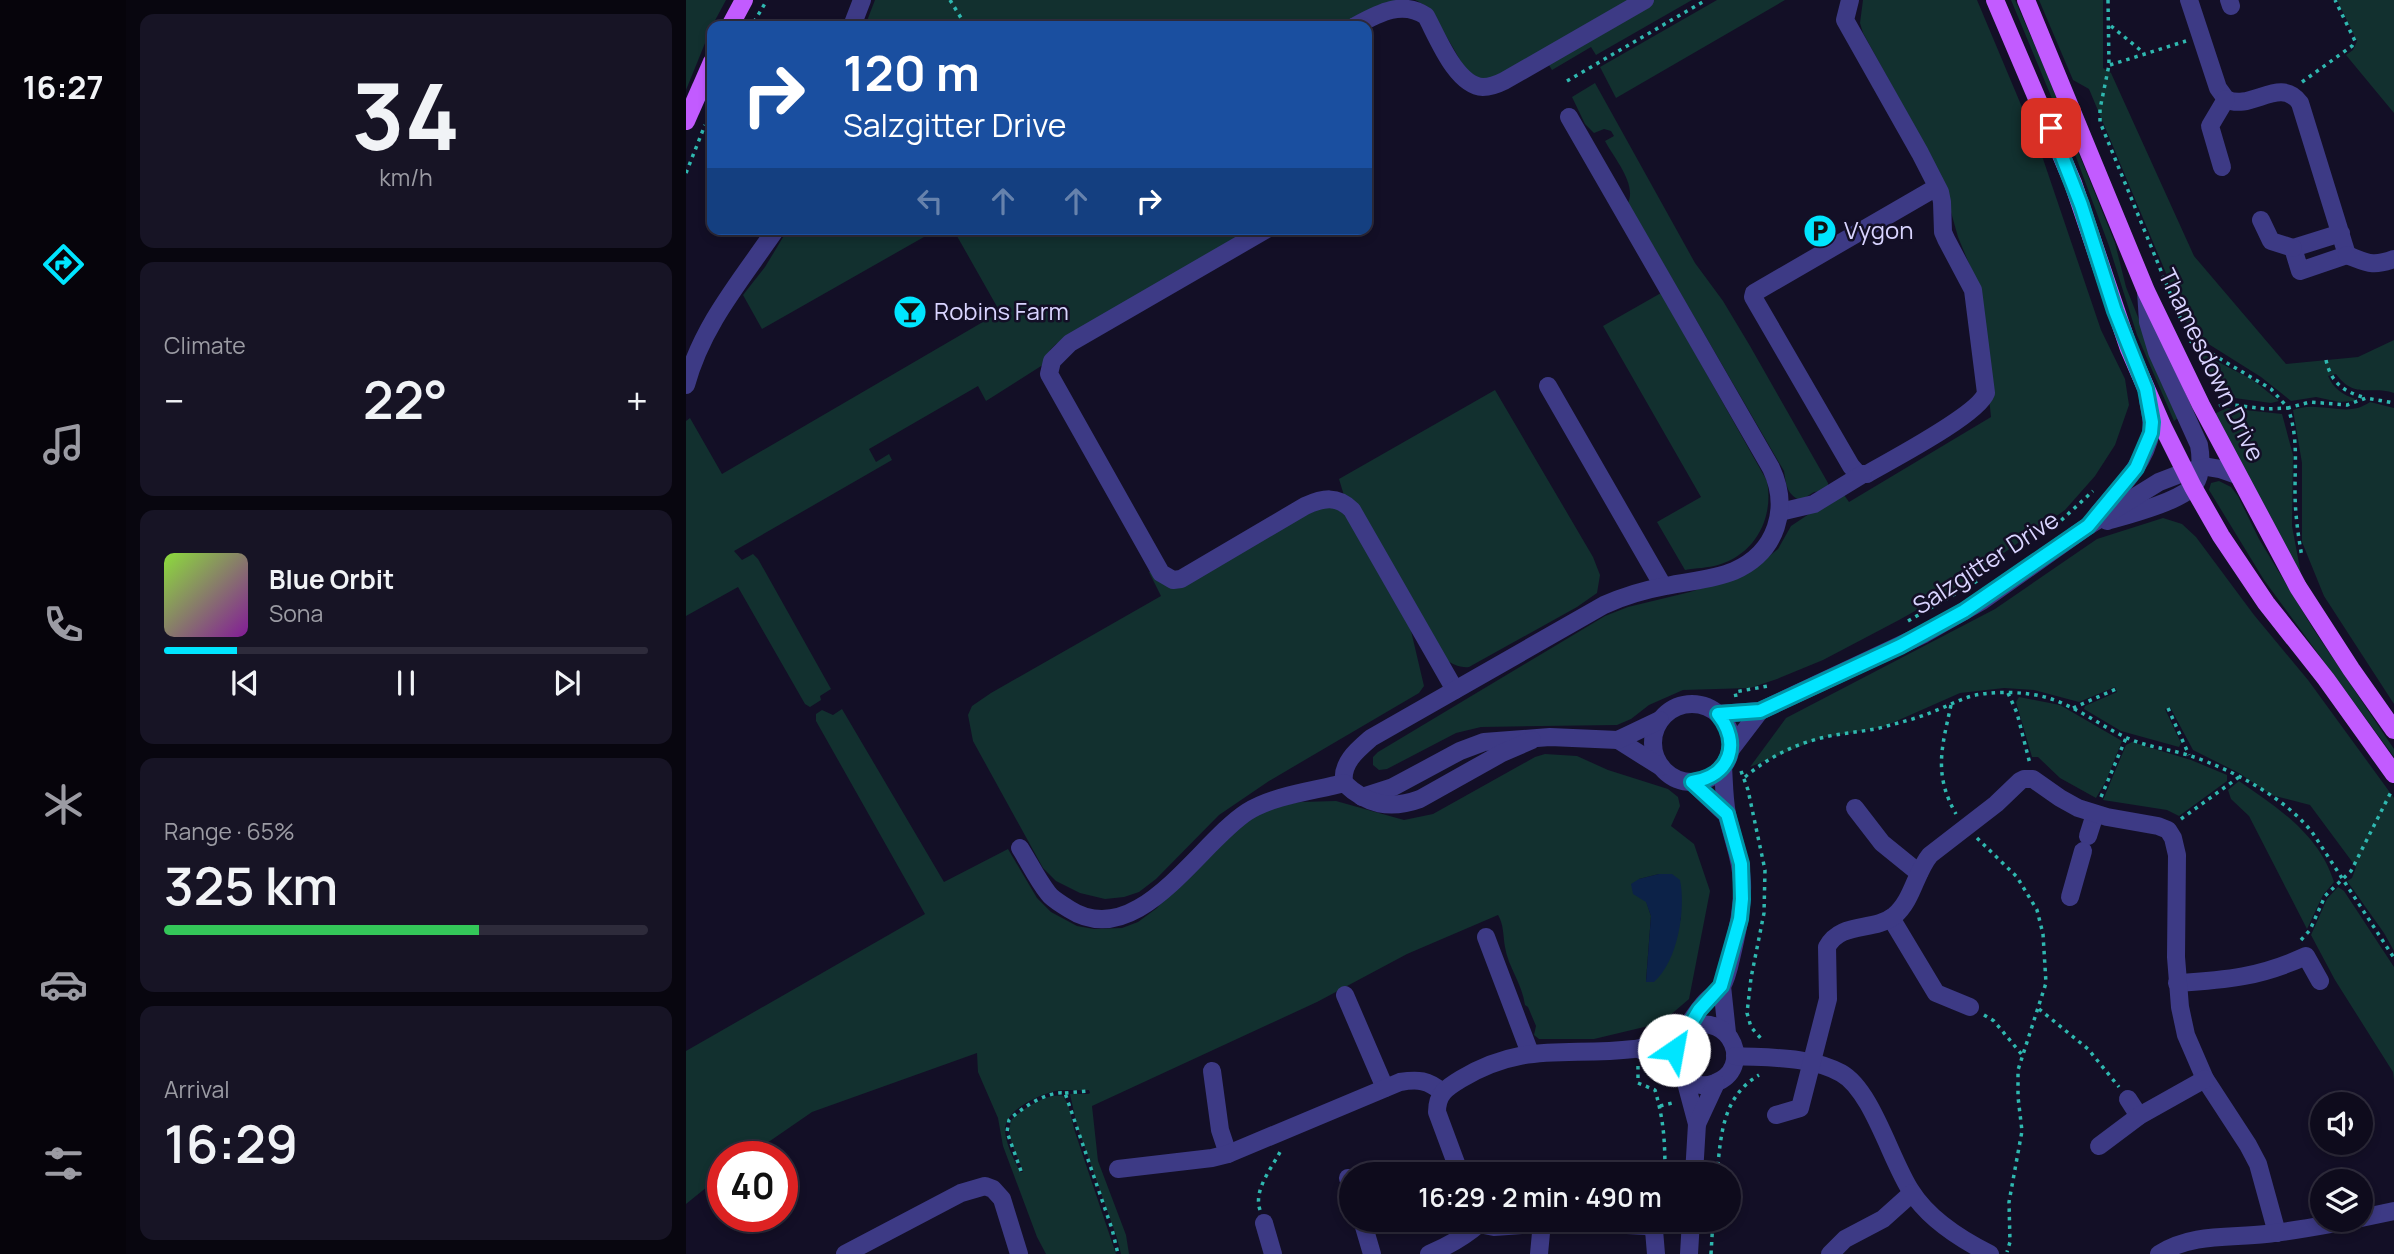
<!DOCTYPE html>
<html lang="en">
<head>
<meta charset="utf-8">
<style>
  body { margin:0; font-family:Manrope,sans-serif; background:#171425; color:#f1f3f6; height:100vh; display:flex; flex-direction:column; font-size:26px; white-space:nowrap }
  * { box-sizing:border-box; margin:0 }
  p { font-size:23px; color:#9b9ba3 }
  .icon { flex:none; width:38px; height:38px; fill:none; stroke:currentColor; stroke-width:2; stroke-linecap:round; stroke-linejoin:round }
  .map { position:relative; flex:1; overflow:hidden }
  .drawer { display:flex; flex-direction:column; gap:14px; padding:14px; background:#08060f; width:560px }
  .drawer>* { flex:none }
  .hud { position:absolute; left:21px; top:21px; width:665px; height:214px; border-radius:14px; box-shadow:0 4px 10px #0003,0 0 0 2px #2e2b3b; background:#1a4fa0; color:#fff; overflow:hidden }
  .controls { position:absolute; left:1624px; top:1092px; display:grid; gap:14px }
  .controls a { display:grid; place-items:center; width:63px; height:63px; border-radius:50%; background:#0e0b1c; box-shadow:0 4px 10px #0003,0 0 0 2px #2e2b3b; font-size:35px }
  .speed { position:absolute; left:21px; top:1141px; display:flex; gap:14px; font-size:35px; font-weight:700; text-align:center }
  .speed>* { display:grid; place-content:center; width:91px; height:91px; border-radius:50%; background:#0e0b1c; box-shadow:0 4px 10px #0003,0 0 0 2px #2e2b3b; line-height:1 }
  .speed .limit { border:10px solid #d22; background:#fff; color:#111 }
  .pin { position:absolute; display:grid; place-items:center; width:60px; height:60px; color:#fff; margin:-30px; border-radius:14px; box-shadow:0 4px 10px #0006 }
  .me { position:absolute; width:77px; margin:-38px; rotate:33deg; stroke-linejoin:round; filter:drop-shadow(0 0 5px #0008) }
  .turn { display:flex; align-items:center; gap:24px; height:147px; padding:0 21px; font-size:32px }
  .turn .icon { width:91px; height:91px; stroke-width:2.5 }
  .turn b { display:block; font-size:49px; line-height:60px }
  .lanes { display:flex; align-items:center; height:66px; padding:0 21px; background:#0003; justify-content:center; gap:35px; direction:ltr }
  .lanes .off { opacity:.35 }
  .big { font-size:52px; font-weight:600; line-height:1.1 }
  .drawer .card { flex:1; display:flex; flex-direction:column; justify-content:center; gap:10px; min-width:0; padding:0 24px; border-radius:14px; background:#171425 }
  .drawer .dial { align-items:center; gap:0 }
  .dial b { font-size:91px; line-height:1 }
  .song { display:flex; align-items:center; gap:21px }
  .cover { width:84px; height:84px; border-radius:10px; background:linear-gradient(135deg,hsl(90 70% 55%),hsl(290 70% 35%)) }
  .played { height:7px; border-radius:4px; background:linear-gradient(90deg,#00e5ff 15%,#2e2b3b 15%) }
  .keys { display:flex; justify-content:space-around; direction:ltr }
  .heat { display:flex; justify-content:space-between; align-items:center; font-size:38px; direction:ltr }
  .charge { height:10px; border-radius:5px; background:linear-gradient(90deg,#34c759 65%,#2e2b3b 0) }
  .trip { position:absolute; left:653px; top:1162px; width:402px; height:70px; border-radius:35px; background:#0e0b1c; box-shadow:0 4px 10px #0003,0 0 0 2px #2e2b3b; font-weight:600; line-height:70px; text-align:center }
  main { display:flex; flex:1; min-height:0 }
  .dock { display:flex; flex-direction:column; width:126px; justify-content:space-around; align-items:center; background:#06040b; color:#9b9ba3 }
  .dock .icon { width:49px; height:49px }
  .dock .current { color:#00e5ff }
  .dock b { font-size:32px; color:#f1f3f6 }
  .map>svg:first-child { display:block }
  .green { fill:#12302f; fill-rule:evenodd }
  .water { fill:#0c2248 }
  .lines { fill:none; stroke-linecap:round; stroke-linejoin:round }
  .path { stroke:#2fb8b0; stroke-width:3.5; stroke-dasharray:3.5 5; stroke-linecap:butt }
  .minor { stroke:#3d3a85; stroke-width:18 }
  .major { stroke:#c25bff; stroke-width:18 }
  .route-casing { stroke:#0095a6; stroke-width:18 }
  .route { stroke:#00e5ff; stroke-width:12 }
  .labels { text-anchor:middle; stroke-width:5; stroke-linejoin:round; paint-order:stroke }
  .poi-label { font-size:24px; fill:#d9d4ff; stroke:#130f26; text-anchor:start }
  .street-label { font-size:24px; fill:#d9d4ff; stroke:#130f26 }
</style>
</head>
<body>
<main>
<nav class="dock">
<b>16:27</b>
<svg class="icon current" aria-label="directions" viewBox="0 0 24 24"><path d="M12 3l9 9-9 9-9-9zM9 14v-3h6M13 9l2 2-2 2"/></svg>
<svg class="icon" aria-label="music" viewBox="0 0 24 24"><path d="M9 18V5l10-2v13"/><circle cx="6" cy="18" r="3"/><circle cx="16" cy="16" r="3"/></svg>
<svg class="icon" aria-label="phone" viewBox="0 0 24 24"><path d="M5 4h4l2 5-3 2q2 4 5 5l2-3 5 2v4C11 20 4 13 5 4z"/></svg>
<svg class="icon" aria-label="climate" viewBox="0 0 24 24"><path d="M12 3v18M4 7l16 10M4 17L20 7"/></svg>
<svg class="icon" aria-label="car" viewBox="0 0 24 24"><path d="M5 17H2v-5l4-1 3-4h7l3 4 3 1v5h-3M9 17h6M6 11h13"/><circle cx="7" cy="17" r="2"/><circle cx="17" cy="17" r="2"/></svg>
<svg class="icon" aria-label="filters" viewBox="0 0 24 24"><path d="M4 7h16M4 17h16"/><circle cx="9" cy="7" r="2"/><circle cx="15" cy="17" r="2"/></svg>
</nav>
<section class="drawer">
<div class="card dial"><b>34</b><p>km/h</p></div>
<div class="card"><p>Climate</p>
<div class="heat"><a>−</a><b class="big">22°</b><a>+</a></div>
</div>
<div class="card">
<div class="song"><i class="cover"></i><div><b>Blue Orbit</b><p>Sona</p></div></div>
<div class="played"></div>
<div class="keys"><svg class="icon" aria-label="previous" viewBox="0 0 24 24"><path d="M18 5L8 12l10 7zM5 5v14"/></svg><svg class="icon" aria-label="pause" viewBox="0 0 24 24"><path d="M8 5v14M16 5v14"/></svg><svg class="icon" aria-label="next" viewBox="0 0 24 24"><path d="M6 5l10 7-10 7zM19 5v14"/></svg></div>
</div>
<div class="card"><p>Range · 65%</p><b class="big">325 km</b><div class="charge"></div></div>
<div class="card"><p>Arrival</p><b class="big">16:29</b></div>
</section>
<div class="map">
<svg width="1708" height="1254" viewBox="0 0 1708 1254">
  <rect width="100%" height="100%" fill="#130f26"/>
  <g class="green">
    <path d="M0,0H40L26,26L0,90Z"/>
    <path d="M189,0H715L656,26H179Z"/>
    <path d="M729,0H951L801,81L783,76C773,59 746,5 729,0Z"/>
    <path d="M964,0H1006L910,55L905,47L866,70L860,60Z"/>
    <path d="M1031,0H1099L930,98L914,67Z"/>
    <path d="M1177,0H1291L1354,150L1415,330L1439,379L1443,405L1429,445L1409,476L1379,510L1261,593L1213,620L1137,660L1091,679L1064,688L997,690L963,705L945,719L931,725L795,727L770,733L701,769L693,770L687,765V757L692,752L919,616L942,607L1004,592L1039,581L1072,565L1092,549L1105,526L1156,492L1163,502L1305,417L1291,283L1272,237L1254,173L1177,33L1174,23Z"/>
    <path d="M1325,0H1329L1356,62L1429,243L1440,287L1492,418L1488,421L1451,335L1423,246L1387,149Z"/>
    <path d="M1353,0H1417V68L1425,73L1508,256L1600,364L1672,357L1708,340V393C1684,385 1669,400 1650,374L1642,376C1648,389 1656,394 1669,399L1668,401L1653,402L1630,397L1605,401L1575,377L1505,333L1403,89L1387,80Z"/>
    <path d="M1651,0H1708V113L1660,55L1667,50L1671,41Z"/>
    <path d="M909,83L1009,263L1037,301L1064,346L1142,483V490L1128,492L1115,500C1101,496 1100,484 1098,471L942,203C951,184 928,158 919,141L928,136L925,131L918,129L908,133L899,124L886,97Z"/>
    <path d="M102,229H252L76,329L57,295L79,267Z"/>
    <path d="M267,229H573L370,344L364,350L363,361L300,401L292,386L183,449L190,462L203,454L206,460L48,551L56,560L67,554L72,559L145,689L134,696L135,700L124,707L119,704L52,587L0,616V421L4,418L36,474L314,312Z"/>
    <path d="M975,293L1081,481C1088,517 1070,554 1032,565C1022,568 1010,568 999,570L971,522L1015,497L917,326Z"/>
    <path d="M1513,352L1567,380L1593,401L1585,403L1541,397L1537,400Z"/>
    <path d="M809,390L907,557L914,575L911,593L891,607L783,667C758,670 738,635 722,618L738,686L733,693L583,781L533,815L470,879L453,892L438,897L419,899L394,893L370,881L357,868L287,741L282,715L286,706L305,693L475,596L463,572L467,571L476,580L642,505L654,511L666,522L653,479Z"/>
    <path d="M1684,402L1708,408V704L1638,596L1616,542V463L1607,410C1614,408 1622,406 1629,407C1650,407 1665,415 1684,402Z"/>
    <path d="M1541,408L1596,414L1607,455L1606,526L1615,574L1528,414Z"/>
    <path d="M1533,481L1545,487L1552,496L1573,539L1628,630L1708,749V757L1578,580L1523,490L1525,483Z"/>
    <path d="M1477,518L1496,524L1510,537L1568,615L1622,680L1708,798V951L1698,933L1661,881L1666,878L1670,867L1624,805L1585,795L1553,773L1507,750L1484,707L1479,709L1495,743L1493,747L1435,731L1398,709L1399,706L1431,692L1429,687L1393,702L1348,690L1318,688L1274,693L1197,727L1135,738L1064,767L1100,718L1309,609L1411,539Z"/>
    <path d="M1333,697L1374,705L1436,741L1420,781L1410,798L1374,778L1352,757H1346L1330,702Z"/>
    <path d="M156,709L258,882L322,849L351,898L365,912L391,926L408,929L436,928L452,922L471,908L537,834L585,807L615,802L650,801L718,820L747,814L849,757L859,754L891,756L922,770L982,789L992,797L994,806L985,826L1008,844L1024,891L1003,999L975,1023L908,1039H853L848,1035L850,1026L842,1007L839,1005C836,983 822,967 819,947C817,936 818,925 812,915L721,954L631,1002L406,1106L412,1161L440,1235L443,1254H435L431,1238L391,1126L384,1094H402L404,1093L403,1090C392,1091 380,1089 369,1091C352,1095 319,1110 319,1130C320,1145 328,1159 334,1172H337C332,1155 318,1137 326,1119C338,1108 361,1093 377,1096L382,1104L389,1132L430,1254H360L351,1237L317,1146L312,1118L292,1072L291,1053L126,1112L61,1157H37V1174L0,1204V1051L239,914L130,721V714L136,710L147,715ZM973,874H986L995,918L980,965L960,981L965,916L953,879Z"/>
    <path d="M1446,742L1505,760L1541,775V781L1493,816L1481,810L1417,800L1440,745Z"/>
    <path d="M1553,781C1592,808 1633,834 1648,882L1637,895L1621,929L1563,816L1545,799L1542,790Z"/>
    <path d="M1652,887L1658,891L1708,967V1080L1707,1072L1649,980L1625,935L1641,899Z"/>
  </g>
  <path class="water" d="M973,874H986L994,880C1000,909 992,961 968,982H960L965,916L960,902L947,894L945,884L953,879Z"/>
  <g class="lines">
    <g class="path">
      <path d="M264,0L280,26"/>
      <path d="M1422,0L1423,65L1414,109V122L1496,322"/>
      <path d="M68,22L81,0"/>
      <path d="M1425,26L1458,53"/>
      <path d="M1424,65L1500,41"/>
      <path d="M881,81L1020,0"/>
      <path d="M1616,82L1666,46L1669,41L1649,0"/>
      <path d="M0,173L19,125"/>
      <path d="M1504,341L1585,389L1602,408L1624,402L1661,405L1680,398L1708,403"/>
      <path d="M1640,360C1645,383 1658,392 1680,398"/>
      <path d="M1534,404L1535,406L1540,404L1580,409L1602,408C1612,436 1609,462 1609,491C1609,513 1612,535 1616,557"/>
      <path d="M1369,526L1407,491"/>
      <path d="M1222,621L1291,581"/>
      <path d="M1322,693L1331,713L1344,764"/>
      <path d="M1050,697L1049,692L1082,686"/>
      <path d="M1265,705C1256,747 1247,774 1270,814"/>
      <path d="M1387,708L1430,689"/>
      <path d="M1482,708L1503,755"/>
      <path d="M1055,771L1062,790L1079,870L1078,913L1065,978L1061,1013L1065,1027L1077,1041"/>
      <path d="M1059,777C1085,755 1115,741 1149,735C1166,732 1184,731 1201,726C1216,722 1232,718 1246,712C1263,706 1278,696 1296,694C1311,692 1328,692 1343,694C1380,698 1407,722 1439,737C1460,747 1484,749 1505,756C1547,770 1602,799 1628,835L1708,958"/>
      <path d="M1415,797L1440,738"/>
      <path d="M1495,819L1553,777"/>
      <path d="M1291,838L1331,877L1351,910L1357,934L1360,983L1332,1070V1097L1336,1131L1323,1202L1324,1242L1321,1252"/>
      <path d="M1615,940L1624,930L1639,896L1665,871L1706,790"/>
      <path d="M1353,1009L1402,1049L1433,1087"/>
      <path d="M1298,1015L1308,1021L1337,1056"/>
      <path d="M952,1066V1083L969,1090C978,1121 979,1142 979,1174"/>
      <path d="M379,1093L401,1091"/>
      <path d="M974,1106L990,1102"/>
      <path d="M335,1171L321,1132L323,1120C336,1108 360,1091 379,1093L426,1229L432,1254"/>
      <path d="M1031,1174C1035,1135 1036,1097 1073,1075"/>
      <path d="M574,1210C567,1190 586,1168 595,1150"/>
      <path d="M1025,1254L1027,1220"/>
    </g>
    <g class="minor">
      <path d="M1164,0L1159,20L1234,153L1254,192L1256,202L1257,232L1260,239L1287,290L1300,393C1292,415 1205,460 1181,474H1172L1165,466L1067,297L1068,293L1251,187"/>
      <path d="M1503,0L1532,88L1540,99C1565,112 1594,75 1614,103L1661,255L1614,271L1607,248L1655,233"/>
      <path d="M1543,0L1545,6"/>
      <path d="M166,26L176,0"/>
      <path d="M669,26C693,13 716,0 740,16C751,36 770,86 797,87C804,87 812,84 818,81L959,0"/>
      <path d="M1536,167L1524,126L1540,99"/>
      <path d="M1575,220L1585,241L1607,248"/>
      <path d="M581,229L384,343L366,361L363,374L475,573L487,580L495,579L619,506C637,498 651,495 666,510L769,690"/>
      <path d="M1661,255C1682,263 1686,267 1708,259"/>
      <path d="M0,385C16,325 56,279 90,229"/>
      <path d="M862,386L977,586"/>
      <path d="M1094,512L1128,504L1177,474"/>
      <path d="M1411,515C1431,491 1459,465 1465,432C1467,422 1464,410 1462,400"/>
      <path d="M1421,521C1442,515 1497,501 1509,484C1516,474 1515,456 1513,445L1471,352L1462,322L1460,291"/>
      <circle cx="1006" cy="743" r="39"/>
      <path d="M1032,714L1074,711L1238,634L1296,601L1402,526L1473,482L1499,472L1522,467L1534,469L1551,475"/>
      <path d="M932,740L975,767"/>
      <path d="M1045,749L1074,711"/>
      <path d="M1006,782L1041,815"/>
      <path d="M658,783C655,763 671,750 685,738L918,605C938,596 958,590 980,586C1002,581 1027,580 1048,571C1091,552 1104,508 1085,468L883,117"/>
      <path d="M676,797L707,787L774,751L798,742L864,737L932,740L974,720"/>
      <path d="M1169,808L1196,843L1233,873"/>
      <path d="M1402,836L1409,814"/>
      <path d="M334,848C343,862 351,879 362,893C367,900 376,904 383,909C451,953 512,844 561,812C588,795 628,791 658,783C681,805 704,810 734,799L816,753L846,740"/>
      <path d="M1384,897L1397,851"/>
      <path d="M1205,918L1250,993L1284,1007"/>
      <path d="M800,937L844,1053"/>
      <path d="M1491,983C1541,980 1574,977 1620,956L1634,981"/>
      <path d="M1036,986L1041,1033"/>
      <path d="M659,995L699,1088"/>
      <path d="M1003,1027C1046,1011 1068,1069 1029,1083C1007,1092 984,1072 988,1049C989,1042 1014,1007 1020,1001C1025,996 1032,992 1036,986C1042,976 1044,962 1047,950C1052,928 1057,906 1056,882C1055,857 1046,838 1041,814C1038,799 1038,782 1037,766"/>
      <path d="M953,1049L990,1066"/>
      <path d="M1049,1056C1083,1058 1124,1056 1155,1073C1186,1090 1205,1161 1225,1191C1242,1218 1276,1240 1304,1254"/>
      <path d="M526,1071L534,1130L542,1154"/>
      <path d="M999,1079L1011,1124L1008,1174"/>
      <path d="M1442,1099L1453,1116"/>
      <path d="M1090,1115L1114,1108L1142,999L1141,947C1155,921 1187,932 1208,916C1227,900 1229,873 1244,855L1310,804L1334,781L1338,779H1347L1374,798L1392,808L1421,817L1472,826L1482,830L1487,838L1491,855L1490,957L1494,1007L1500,1035L1519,1079L1562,1145L1572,1164L1591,1233"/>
      <path d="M1011,1124L1030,1083"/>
      <path d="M1413,1146L1453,1116L1519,1079"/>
      <path d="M432,1169L526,1158L542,1154L714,1082C732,1079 742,1080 756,1092"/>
      <path d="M774,1174L751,1112C751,1094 760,1088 775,1079C839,1041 880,1057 948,1049C956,1049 961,1044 968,1041C977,1038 986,1037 995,1035"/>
      <path d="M662,1178L665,1186"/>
      <path d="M1675,1218L1708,1211"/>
      <path d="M676,1220L686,1254"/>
      <path d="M578,1223L587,1254"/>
      <path d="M793,1224L808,1227L880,1222L961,1226L968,1230L970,1254"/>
      <path d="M159,1254L275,1193L299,1186L307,1189L316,1199L333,1254"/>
      <path d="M743,1254C762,1246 777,1238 793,1224L791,1220"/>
      <path d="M853,1254L856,1222"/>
      <path d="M1003,1254L1005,1220"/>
      <path d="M1144,1254L1159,1239L1197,1219L1226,1193"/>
      <path d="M1473,1254C1506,1233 1543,1238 1580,1234C1609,1231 1638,1225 1667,1220"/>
    </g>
    <g class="major">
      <path d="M1309,0L1387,183L1443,349L1477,427L1507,487L1535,536L1580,603L1640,679L1708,774"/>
      <path d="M1340,0L1460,291L1515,405L1612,587L1665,669L1708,730"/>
      <path d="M44,26L58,0"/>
      <path d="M0,121L26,62"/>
    </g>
  </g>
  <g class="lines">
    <defs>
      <path id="route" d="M988,1050L990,1042L1003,1027L1013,1010L1035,986L1054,919L1056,899L1055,864L1041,814L1006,782C1045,776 1055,743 1032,714L1074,711L1214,646L1278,611L1402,526L1450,468L1465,433L1466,422L1460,389L1429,311L1395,205L1365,128"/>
    </defs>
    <use href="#route" class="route-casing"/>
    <use href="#route" class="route"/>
  </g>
  <defs>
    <symbol id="parking-disc" viewBox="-11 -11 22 22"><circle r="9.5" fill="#00e5ff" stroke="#130f26"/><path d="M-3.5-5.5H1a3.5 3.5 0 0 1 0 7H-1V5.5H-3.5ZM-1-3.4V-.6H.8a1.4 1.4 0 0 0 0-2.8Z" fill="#111"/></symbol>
    <symbol id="bar-disc" viewBox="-11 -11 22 22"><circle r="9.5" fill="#00e5ff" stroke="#130f26"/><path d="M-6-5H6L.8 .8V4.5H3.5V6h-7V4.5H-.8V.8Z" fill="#111"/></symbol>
  </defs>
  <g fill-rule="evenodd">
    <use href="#parking-disc" x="1115" y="212" width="38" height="38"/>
    <use href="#bar-disc" x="205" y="293" width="38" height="38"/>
  </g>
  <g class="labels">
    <g class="poi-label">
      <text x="1158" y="239">Vygon</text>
      <text x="248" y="320">Robins Farm</text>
    </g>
    <g class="street-label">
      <text transform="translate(1525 365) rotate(64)" y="8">Thamesdown Drive</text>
      <text transform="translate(1300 563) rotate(-33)" y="8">Salzgitter Drive</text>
    </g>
  </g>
</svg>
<div class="controls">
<a><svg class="icon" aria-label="sound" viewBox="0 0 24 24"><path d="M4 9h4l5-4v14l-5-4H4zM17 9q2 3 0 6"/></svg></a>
<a><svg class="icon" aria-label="layers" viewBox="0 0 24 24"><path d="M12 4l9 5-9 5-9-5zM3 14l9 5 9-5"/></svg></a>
</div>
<div class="speed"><div class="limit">40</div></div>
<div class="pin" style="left:1365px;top:128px;background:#d93025"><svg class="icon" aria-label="arrive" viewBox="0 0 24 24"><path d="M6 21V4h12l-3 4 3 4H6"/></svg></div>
<svg class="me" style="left:988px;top:1050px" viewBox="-20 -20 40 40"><circle r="19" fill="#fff"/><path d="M0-13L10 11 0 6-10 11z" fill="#00e5ff"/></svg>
<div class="trip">16:29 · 2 min · 490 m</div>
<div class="hud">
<div class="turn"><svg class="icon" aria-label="right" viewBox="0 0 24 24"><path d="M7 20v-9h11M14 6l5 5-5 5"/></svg><div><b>120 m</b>Salzgitter Drive</div></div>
<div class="lanes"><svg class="icon off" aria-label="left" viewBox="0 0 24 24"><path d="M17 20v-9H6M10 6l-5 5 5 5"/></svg><svg class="icon off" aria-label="ahead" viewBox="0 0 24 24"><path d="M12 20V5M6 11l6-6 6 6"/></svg><svg class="icon off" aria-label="ahead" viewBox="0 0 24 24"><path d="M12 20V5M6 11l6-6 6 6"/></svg><svg class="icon" aria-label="right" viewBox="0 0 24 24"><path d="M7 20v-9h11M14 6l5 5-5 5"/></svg></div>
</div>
</div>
</main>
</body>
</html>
